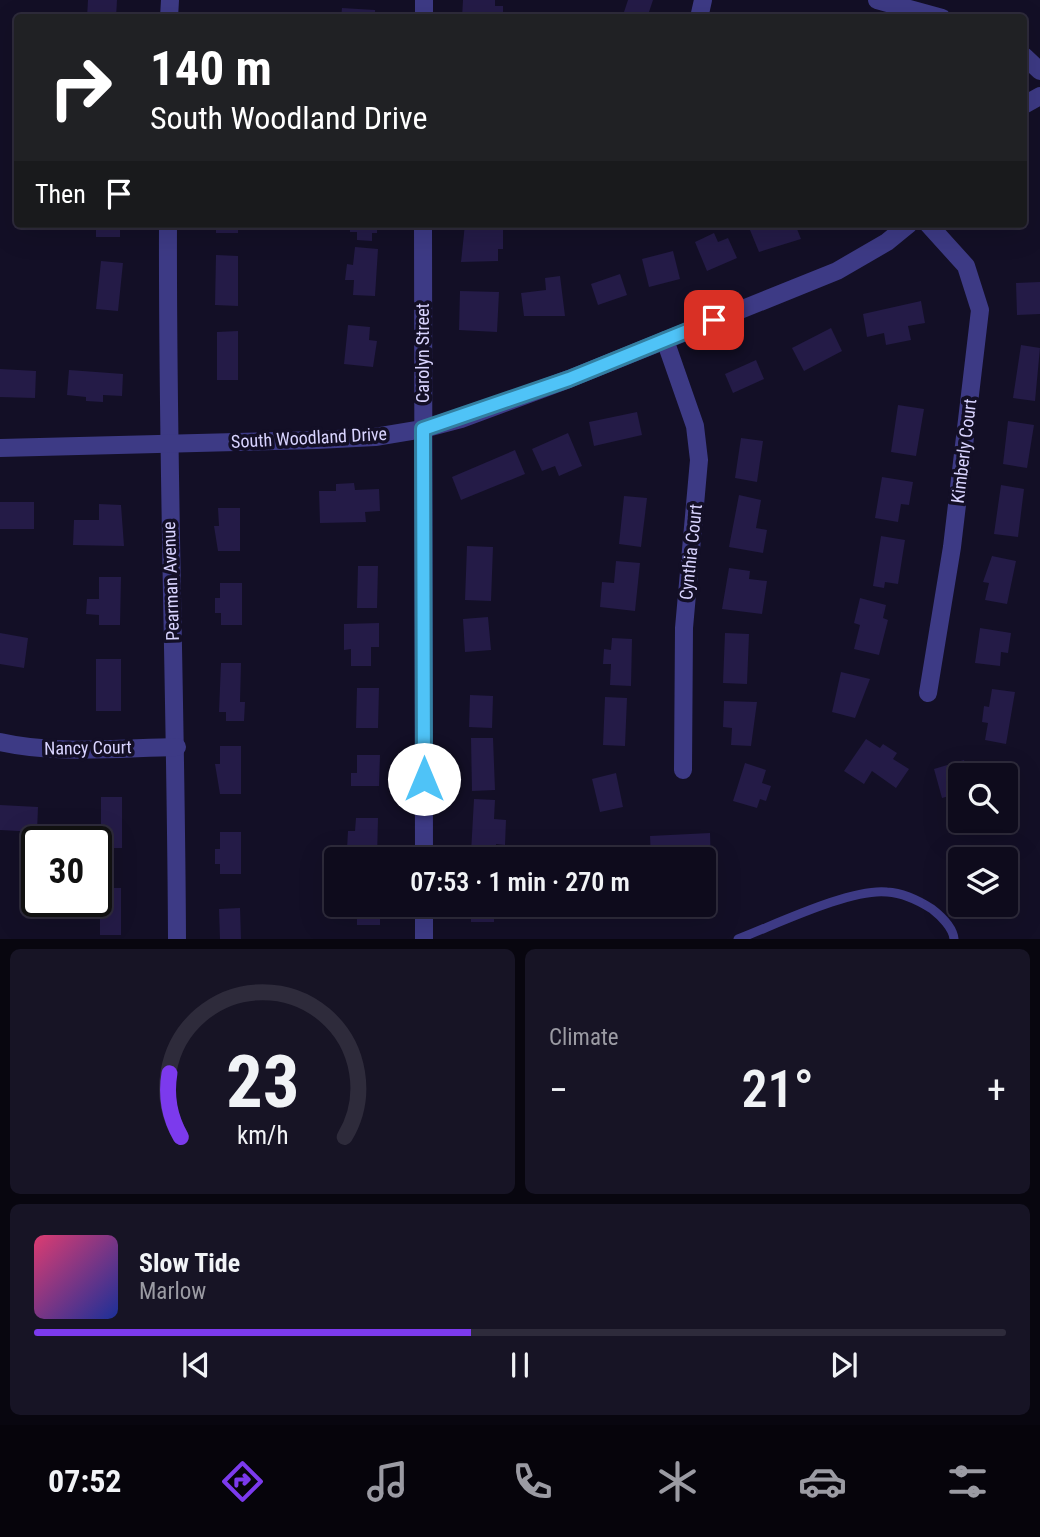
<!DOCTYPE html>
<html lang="en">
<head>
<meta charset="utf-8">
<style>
  body { margin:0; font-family:"Roboto Condensed",sans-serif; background:#171425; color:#f1f3f6; height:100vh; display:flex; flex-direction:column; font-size:26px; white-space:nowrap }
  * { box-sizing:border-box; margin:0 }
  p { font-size:23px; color:#9b9ba3 }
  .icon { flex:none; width:38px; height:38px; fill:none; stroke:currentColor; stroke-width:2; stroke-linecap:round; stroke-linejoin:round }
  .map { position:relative; height:939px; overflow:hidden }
  .drawer { display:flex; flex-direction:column; gap:10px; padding:10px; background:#08060f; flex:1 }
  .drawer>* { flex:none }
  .top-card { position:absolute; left:14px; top:14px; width:1013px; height:214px; border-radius:7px; box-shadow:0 7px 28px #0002,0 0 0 2px #2e2b3b; background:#202124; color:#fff; overflow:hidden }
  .fabs { position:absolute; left:948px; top:763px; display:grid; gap:14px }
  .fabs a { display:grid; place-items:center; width:70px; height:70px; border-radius:7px; background:#0e0b1c; box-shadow:0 7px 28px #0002,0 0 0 2px #2e2b3b; font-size:35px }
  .speed { position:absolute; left:21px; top:826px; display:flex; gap:14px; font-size:35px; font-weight:700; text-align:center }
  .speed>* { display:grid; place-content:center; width:91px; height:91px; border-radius:50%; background:#0e0b1c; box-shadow:0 7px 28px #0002,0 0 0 2px #2e2b3b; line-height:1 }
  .speed .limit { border:4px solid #111; border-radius:10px; background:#fff; color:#111 }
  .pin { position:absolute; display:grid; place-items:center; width:60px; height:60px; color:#fff; margin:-30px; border-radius:14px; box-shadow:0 4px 10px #0006 }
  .me { position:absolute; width:77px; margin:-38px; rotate:0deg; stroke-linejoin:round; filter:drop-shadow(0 0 5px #0008) }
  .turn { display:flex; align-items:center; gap:24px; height:147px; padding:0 21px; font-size:32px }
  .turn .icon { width:91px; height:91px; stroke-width:2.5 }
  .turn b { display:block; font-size:49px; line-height:60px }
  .then { display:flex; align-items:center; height:66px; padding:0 21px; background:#0003; gap:14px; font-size:26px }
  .big { font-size:52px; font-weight:600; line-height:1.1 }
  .drawer .widget { flex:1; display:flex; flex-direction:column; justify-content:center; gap:10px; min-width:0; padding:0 24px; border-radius:10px; background:#171425 }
  .drawer .dial { align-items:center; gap:0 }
  .dial svg { height:182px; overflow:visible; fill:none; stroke:#2e2b3b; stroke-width:7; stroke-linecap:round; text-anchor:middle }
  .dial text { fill:#f1f3f6; stroke:none }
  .song { display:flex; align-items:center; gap:21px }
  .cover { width:84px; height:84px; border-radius:10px; background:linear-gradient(135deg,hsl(340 70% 55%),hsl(230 70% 35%)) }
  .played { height:7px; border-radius:4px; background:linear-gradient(90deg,#7c3aed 45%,#2e2b3b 45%) }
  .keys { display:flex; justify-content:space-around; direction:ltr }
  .heat { display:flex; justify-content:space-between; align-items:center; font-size:38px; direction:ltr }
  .drawer .tiles { flex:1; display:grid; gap:10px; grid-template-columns:1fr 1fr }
  .widget:last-child { grid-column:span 2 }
  .trip { position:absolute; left:324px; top:847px; width:392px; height:70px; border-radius:7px; background:#0e0b1c; box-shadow:0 7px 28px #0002,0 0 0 2px #2e2b3b; font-weight:600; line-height:70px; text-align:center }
  .tab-bar { display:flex; height:112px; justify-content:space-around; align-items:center; background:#06040b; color:#9b9ba3 }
  .tab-bar .icon { width:49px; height:49px }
  .tab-bar .selected { color:#7c3aed }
  .tab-bar b { font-size:32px; color:#f1f3f6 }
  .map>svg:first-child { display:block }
  .building { fill:#241b47 }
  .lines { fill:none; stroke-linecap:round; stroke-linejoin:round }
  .lane { stroke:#3d3a85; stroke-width:9 }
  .street { stroke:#3d3a85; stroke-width:18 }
  .route-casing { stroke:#337fa1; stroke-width:18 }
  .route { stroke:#4fc3f7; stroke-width:12 }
  .labels { text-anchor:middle; stroke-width:7; stroke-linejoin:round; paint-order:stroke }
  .street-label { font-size:18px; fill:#d9d4ff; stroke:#130f26 }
</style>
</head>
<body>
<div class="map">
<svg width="1040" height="939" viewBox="0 0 1040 939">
  <rect width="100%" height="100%" fill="#130f26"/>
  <g class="building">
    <path d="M88,0H117L116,18H87Z"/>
    <path d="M463,0H495V6H503V18H462Z"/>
    <path d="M628,0H653L647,18H622Z"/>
    <path d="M342,8L375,10V18H341Z"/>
    <rect x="96" y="224" width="24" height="13"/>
    <rect x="216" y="224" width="22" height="9"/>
    <path d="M350,224H377V233H372V241L357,240V232H350Z"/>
    <path d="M465,224L503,226V249H498V261L461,262Z"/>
    <path d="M764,224H795L801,239L759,252L750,230Z"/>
    <path d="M714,233L718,242L728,238L737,258L707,271L695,242Z"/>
    <path d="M355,247L378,249L375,296L353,295L354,280H345L347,264L353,265Z"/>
    <path d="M673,251L680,279L649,287L642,259Z"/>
    <path d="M216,255L238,256V306L215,305Z"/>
    <path d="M101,261L123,263L118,311L96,309Z"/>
    <path d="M620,274L627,295L598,305L591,284Z"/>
    <path d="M560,276L565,316H524L521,293L546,290L545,278Z"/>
    <path d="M1040,282V314L1017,315L1016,283Z"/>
    <path d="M460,291L499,292L497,332L459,330Z"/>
    <path d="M921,301L925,323L908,326L911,340L886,345L884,333L867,337L863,314Z"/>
    <path d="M348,325L370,327L369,340L377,341L373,367L344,364Z"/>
    <path d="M831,328L842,351L804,371L792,348Z"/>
    <path d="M238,331V380H217V332Z"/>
    <path d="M1021,345L1040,348L1035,401L1013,398Z"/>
    <path d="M756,360L764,379L733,393L725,374Z"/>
    <path d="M0,369L36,371L35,398L0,397Z"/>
    <path d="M69,370L123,374L122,396L103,395V402L86,401V397L67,395Z"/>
    <path d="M898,405L924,409L916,456L891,452Z"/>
    <path d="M637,412L642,435L594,446L589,422Z"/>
    <path d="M1008,421L1034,425L1027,468L1003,464Z"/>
    <path d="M568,433L582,466L559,476L555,466L542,471L532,449Z"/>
    <path d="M741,438L763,441L757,482L735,478Z"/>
    <path d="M515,450L525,474L461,500L452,477Z"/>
    <path d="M882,477L913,482L909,505L901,504L898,522L875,518Z"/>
    <path d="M354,483L355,490L379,489L380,511L365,512L366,522L320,523L319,491H336V484Z"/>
    <path d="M1001,485L1024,489L1018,537L994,534Z"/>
    <path d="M739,495L761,500L756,528L767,530L763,553L729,547Z"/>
    <path d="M624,496L647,498L641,547L619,544Z"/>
    <rect x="0" y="502" width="34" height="27"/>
    <path d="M99,504L121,505L124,546L73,545L74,520H99Z"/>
    <path d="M218,508H240V551H218L214,526H219Z"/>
    <path d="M881,536L905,540L898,584L885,582L884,588L873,586Z"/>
    <path d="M467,546L493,547L491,601L465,600Z"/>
    <path d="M992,556L1016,561L1007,604L985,600L989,583L983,582Z"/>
    <path d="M616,561L640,563L635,611L600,607L602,582L614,583Z"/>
    <path d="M358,566H378L377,608H357Z"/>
    <path d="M729,568L750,571L749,579L767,581L762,614L722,609Z"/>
    <path d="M99,577H121L120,625H99V615L86,614L87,599H99Z"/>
    <path d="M220,583H242V625H221V613H215V598H220Z"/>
    <path d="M860,598L886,605L883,618L888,620L879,655L854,649L860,625L854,623Z"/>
    <path d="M488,617L491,650L465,652L463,619Z"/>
    <path d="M379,623V647H371V666H351V649L344,650V624Z"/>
    <path d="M980,628L1011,633L1008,653L1001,652L1000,666L975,663Z"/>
    <path d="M0,633L28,638L24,668L0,664Z"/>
    <path d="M725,633L749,634L747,684L723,683Z"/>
    <path d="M612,638L632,639L631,686L610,685L611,664H603L604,649L611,650Z"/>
    <rect x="96" y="659" width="25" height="52"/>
    <path d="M221,663H241L240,702H245L244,721H226V712H219Z"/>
    <path d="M841,672L870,679L855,718L832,712Z"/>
    <path d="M357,688H379L378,728H356Z"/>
    <path d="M992,689L1015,692L1006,744L985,740L988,723L982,722L984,706L989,707Z"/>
    <path d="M470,695L493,696L492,728L469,727Z"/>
    <path d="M605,697L627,698L625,746L603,745Z"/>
    <path d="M724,701L757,702L751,746L731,745L732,728L723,727Z"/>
    <path d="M471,738H493L495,790L472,791Z"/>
    <path d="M866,739L880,748L883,744L897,753L893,759L909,769L896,788L872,771L864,784L844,771Z"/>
    <path d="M220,746H241V794H220L215,764H220Z"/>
    <path d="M357,755H380L379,786H351V773H357Z"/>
    <path d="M964,760L968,775H961V784L958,785L960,793L942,798L934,769Z"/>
    <path d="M745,763L766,770L762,783L771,786L766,801L760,799L757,808L733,801Z"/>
    <path d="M616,773L623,807L600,812L592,779Z"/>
    <rect x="101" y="797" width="21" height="51"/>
    <path d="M474,799L495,800L494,819L506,820L505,845L496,844V854L471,853Z"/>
    <path d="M0,805L38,807L37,832L0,830Z"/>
    <path d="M356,818H378L377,859H355L356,850L347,849L348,831H355Z"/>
    <path d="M220,832H241V874H220V864H215V849H220Z"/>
    <path d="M710,833L711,868H704V859H651L650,836Z"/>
    <rect x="100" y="888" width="21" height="47"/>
    <rect x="357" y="905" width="23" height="20"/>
    <rect x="471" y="905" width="23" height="17"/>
    <path d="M240,908L241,939H220L219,909Z"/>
  </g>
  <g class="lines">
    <path class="lane" d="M738,939C775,925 851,888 887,892C904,893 918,900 932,909C941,916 953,928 954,939"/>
    <g class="street">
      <path d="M877,0L942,18"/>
      <path d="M169,18L170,0"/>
      <path d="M424,18V0"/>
      <path d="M699,18L703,0"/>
      <path d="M1024,56L1040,71"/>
      <path d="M1024,105L1040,96"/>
      <path d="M168,224C167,462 176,700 177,939"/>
      <path d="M423,224L424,859"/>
      <path d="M665,340L695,426L699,460L684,628L683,770"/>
      <path d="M0,448L317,440L375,437L423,429L461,419L569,379L837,271L887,242L909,224"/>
      <path d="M928,693L952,547L980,310L966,266L928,224"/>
      <path d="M0,742C57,755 119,748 177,747"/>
      <path d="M424,905V939"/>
    </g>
  </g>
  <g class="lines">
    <defs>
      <path id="route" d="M424,779L423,429L569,379L714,320"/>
    </defs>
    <use href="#route" class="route-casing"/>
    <use href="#route" class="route"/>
  </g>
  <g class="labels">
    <g class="street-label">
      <text transform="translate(423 353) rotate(-90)" y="6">Carolyn Street</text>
      <text transform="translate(309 438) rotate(-3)" y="6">South Woodland Drive</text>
      <text transform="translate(964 451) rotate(-83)" y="6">Kimberly Court</text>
      <text transform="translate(691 552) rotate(-84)" y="6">Cynthia Court</text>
      <text transform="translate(171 581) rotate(-92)" y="6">Pearman Avenue</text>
      <text transform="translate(88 748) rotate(-1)" y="6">Nancy Court</text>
    </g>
  </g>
</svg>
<div class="fabs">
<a><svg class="icon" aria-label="search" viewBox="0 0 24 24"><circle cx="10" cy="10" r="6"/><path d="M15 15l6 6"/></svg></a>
<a><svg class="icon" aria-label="layers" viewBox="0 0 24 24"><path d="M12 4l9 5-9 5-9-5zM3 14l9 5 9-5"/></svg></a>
</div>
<div class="speed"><div class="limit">30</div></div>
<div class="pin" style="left:714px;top:320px;background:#d93025"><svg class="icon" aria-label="arrive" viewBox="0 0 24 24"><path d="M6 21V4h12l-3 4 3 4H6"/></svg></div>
<svg class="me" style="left:424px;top:779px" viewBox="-20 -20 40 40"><circle r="19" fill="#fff"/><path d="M0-13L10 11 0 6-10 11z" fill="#4fc3f7"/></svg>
<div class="trip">07:53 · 1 min · 270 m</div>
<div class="top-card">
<div class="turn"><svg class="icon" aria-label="right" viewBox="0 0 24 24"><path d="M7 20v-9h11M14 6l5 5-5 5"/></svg><div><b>140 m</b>South Woodland Drive</div></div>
<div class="then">Then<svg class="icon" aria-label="arrive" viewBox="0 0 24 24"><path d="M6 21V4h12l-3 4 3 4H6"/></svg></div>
</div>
</div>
<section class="drawer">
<div class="tiles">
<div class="widget dial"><svg viewBox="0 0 100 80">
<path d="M14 69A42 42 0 1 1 86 69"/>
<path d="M14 69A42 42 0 0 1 9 41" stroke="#7c3aed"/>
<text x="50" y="56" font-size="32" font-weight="700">23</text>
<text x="50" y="72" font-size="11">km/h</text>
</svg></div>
<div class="widget"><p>Climate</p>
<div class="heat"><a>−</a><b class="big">21°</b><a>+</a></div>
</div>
<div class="widget">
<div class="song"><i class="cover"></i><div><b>Slow Tide</b><p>Marlow</p></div></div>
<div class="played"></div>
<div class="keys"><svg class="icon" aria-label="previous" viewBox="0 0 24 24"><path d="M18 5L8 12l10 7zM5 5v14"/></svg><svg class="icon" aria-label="pause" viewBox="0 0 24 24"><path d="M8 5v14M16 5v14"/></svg><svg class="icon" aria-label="next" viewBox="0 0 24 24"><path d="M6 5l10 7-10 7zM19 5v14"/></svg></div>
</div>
</div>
</section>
<nav class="tab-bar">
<b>07:52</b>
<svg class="icon selected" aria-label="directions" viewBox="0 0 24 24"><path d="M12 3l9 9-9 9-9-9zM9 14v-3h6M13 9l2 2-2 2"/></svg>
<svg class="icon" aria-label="music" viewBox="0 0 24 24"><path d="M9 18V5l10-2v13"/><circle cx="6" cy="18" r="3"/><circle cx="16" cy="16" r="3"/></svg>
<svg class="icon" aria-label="phone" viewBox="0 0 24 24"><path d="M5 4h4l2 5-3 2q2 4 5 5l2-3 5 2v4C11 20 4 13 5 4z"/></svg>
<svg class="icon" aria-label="climate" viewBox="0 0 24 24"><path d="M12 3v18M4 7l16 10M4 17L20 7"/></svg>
<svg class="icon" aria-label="car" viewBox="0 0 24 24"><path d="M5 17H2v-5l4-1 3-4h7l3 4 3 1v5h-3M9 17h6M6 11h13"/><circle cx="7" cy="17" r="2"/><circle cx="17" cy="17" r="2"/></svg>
<svg class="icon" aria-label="filters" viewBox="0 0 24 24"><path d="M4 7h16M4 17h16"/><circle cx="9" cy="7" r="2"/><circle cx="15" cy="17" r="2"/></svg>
</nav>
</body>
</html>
